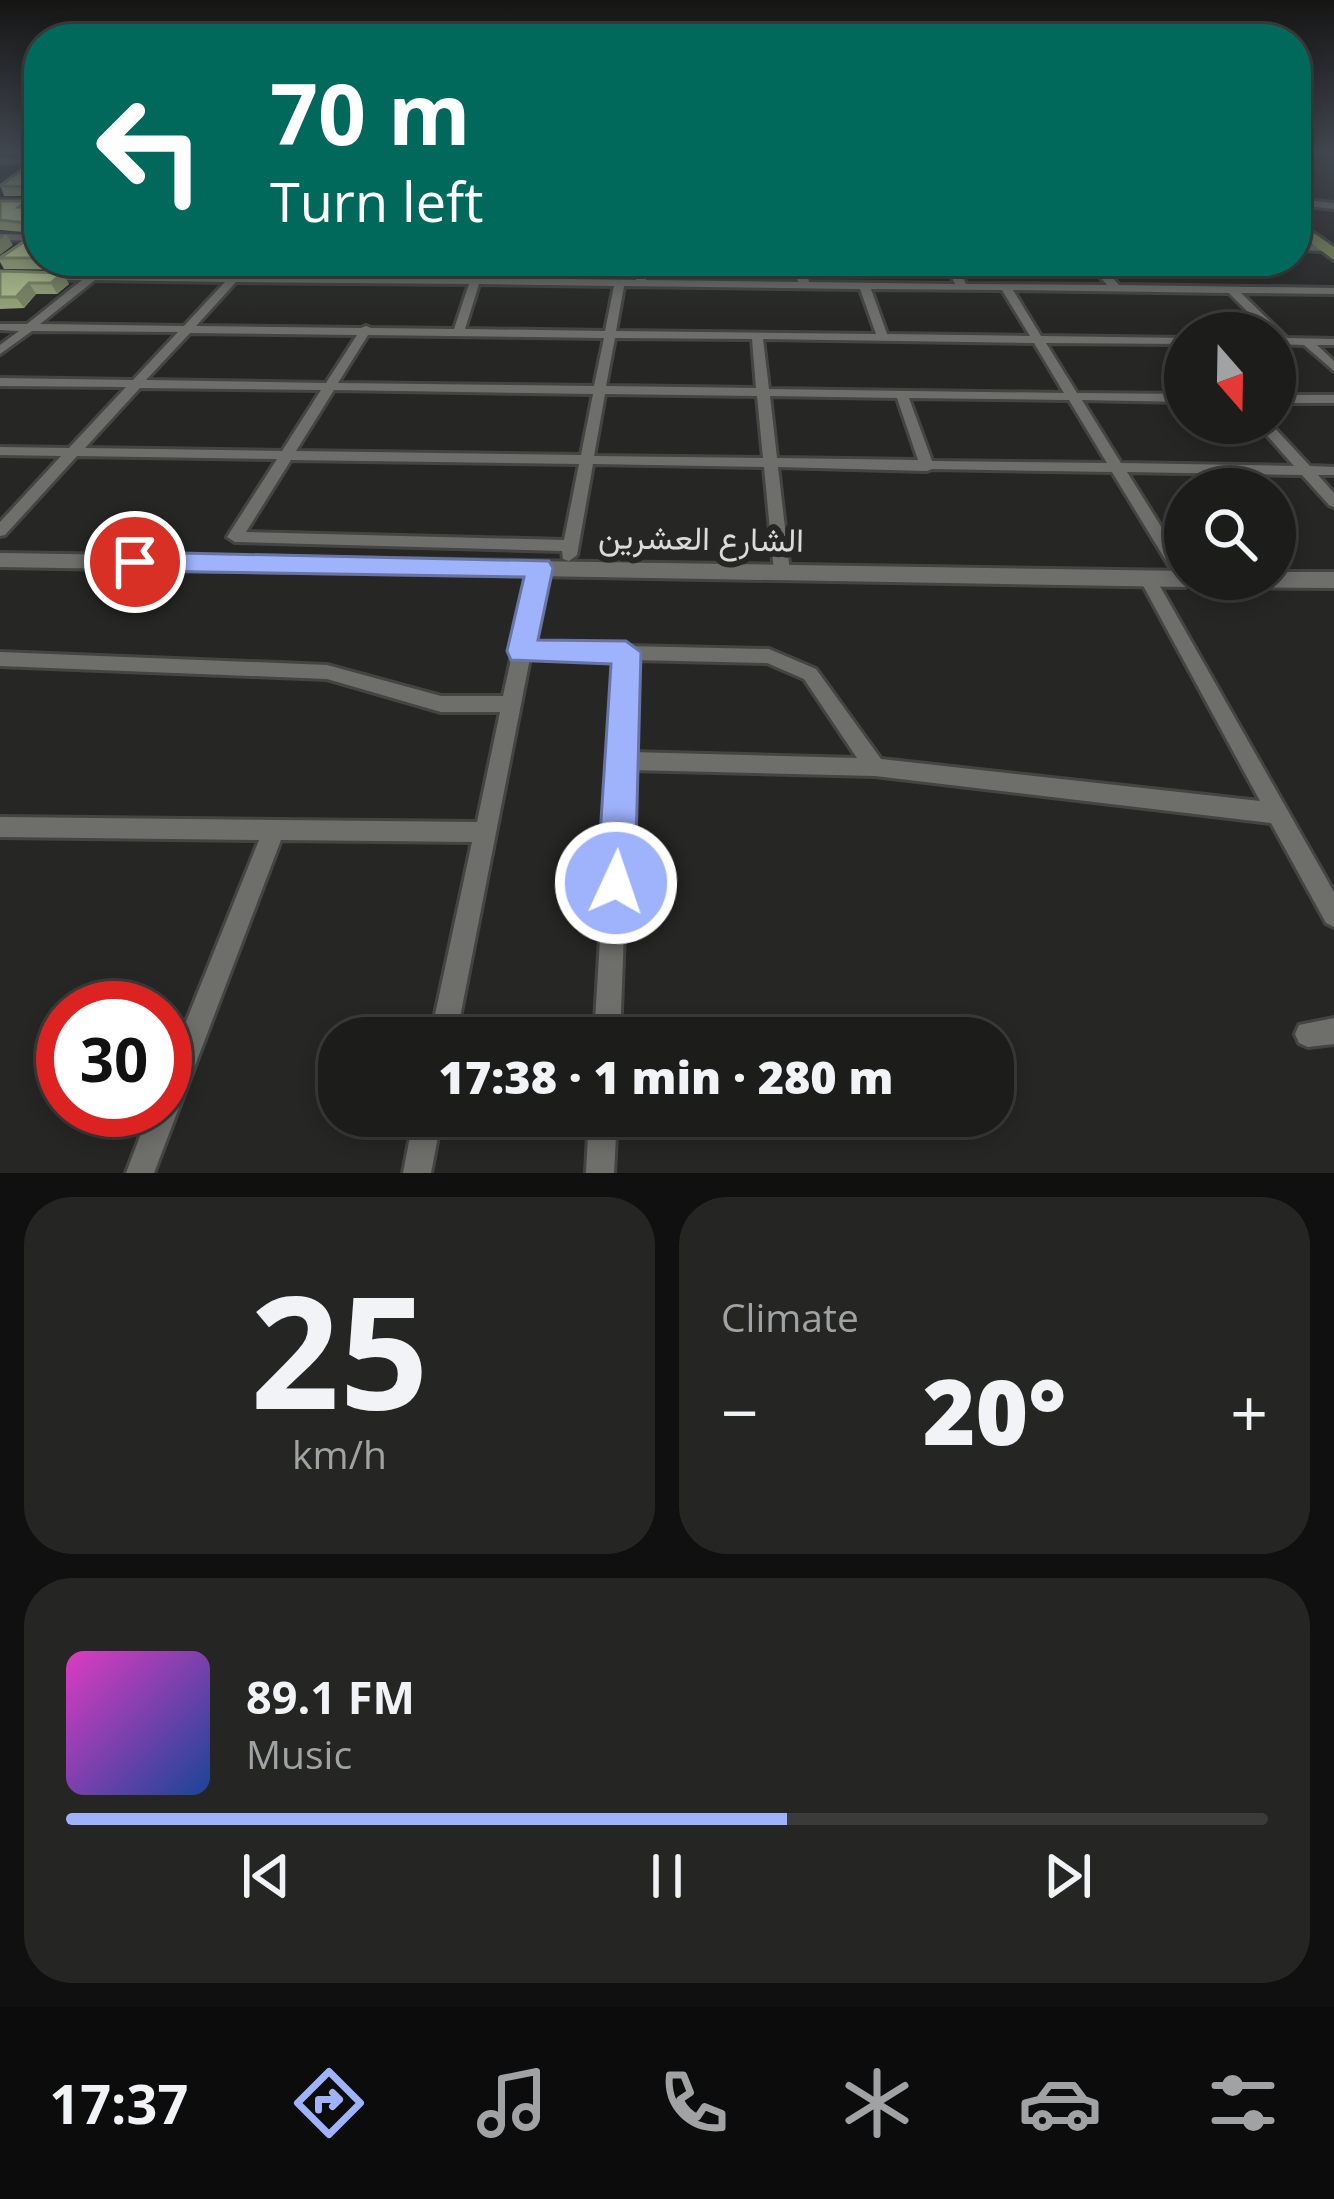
<!DOCTYPE html>
<html lang="en">
<head>
<meta charset="utf-8">
<style>
  body { margin:0; font-family:"Open Sans",Vazirmatn,sans-serif; background:#252624; color:#f1f3f6; height:100vh; display:flex; flex-direction:column; font-size:45px; white-space:nowrap }
  * { box-sizing:border-box; margin:0 }
  p { font-size:39px; color:#a0a2a3 }
  .icon { flex:none; width:66px; height:66px; fill:none; stroke:currentColor; stroke-width:2; stroke-linecap:round; stroke-linejoin:round }
  .map { position:relative; height:1173px; overflow:hidden }
  .sheet { display:flex; flex-direction:column; gap:24px; padding:24px; background:#0f100f; flex:1 }
  .sheet>* { flex:none }
  .top-card { position:absolute; left:24px; top:24px; width:1287px; height:252px; border-radius:48px; box-shadow:0 6px 18px #0003,0 0 0 3px #3a3b3a; background:#00695c; color:#fff; overflow:hidden }
  .needle { width:78px; rotate:160deg }
  .fabs { position:absolute; left:1164px; top:312px; display:grid; gap:24px }
  .fabs a { display:grid; place-items:center; width:132px; height:132px; border-radius:50%; background:#1c1d1b; box-shadow:0 6px 18px #0003,0 0 0 3px #3a3b3a; font-size:60px }
  .speed { position:absolute; left:36px; top:981px; display:flex; gap:24px; font-size:60px; font-weight:700; text-align:center }
  .speed>* { display:grid; place-content:center; width:156px; height:156px; border-radius:50%; background:#1c1d1b; box-shadow:0 6px 18px #0003,0 0 0 3px #3a3b3a; line-height:1 }
  .speed .limit { border:18px solid #d22; background:#fff; color:#111 }
  .pin { position:absolute; display:grid; place-items:center; width:102px; height:102px; color:#fff; margin:-51px; border:6px solid #fff; border-radius:50%; box-shadow:0 3px 12px #0007 }
  .me { position:absolute; width:132px; margin:-66px; rotate:3deg; stroke-linejoin:round; filter:drop-shadow(0 0 9px #0008) }
  .turn { display:flex; align-items:center; gap:42px; height:252px; padding:0 48px; font-size:54px }
  .turn .icon { width:156px; height:156px; stroke-width:2.5 }
  .turn b { display:block; font-size:84px; line-height:102px }
  .big { font-size:90px; font-weight:800; line-height:1.1 }
  .sheet .tile { flex:1; display:flex; flex-direction:column; justify-content:center; gap:18px; min-width:0; padding:0 42px; border-radius:48px; background:#252624 }
  .sheet .dial { align-items:center; gap:0 }
  .dial b { font-size:156px; line-height:1 }
  .song { display:flex; align-items:center; gap:36px }
  .cover { width:144px; height:144px; border-radius:18px; background:linear-gradient(135deg,hsl(310 70% 55%),hsl(220 70% 35%)) }
  .played { height:12px; border-radius:6px; background:linear-gradient(90deg,#9fb3fd 60%,#3a3b3a 60%) }
  .keys { display:flex; justify-content:space-around; direction:ltr }
  .heat { display:flex; justify-content:space-between; align-items:center; font-size:66px; direction:ltr }
  .sheet .tiles { flex:1; display:grid; gap:24px; grid-template-columns:1fr 1fr }
  .tile:last-child { grid-column:span 2 }
  .trip { position:absolute; left:318px; top:1017px; width:696px; height:120px; border-radius:48px; background:#1c1d1b; box-shadow:0 6px 18px #0003,0 0 0 3px #3a3b3a; font-weight:800; line-height:120px; text-align:center }
  .tabs { display:flex; height:192px; justify-content:space-around; align-items:center; background:#0b0c0b; color:#a0a2a3 }
  .tabs .icon { width:84px; height:84px }
  .tabs .on { color:#9fb3fd }
  .tabs b { font-size:54px; color:#f1f3f6 }
  .map>svg:first-child { display:block }
  .lines { fill:none; stroke-linecap:round; stroke-linejoin:round }
  .minor-casing { stroke:#444542; stroke-width:6 }
  .tertiary-casing { stroke:#444542; stroke-width:6 }
  .primary-casing { stroke:#444542; stroke-width:6 }
  .minor { fill:#6e6f6b; fill-rule:evenodd }
  .tertiary { fill:#6e6f6b; fill-rule:evenodd }
  .primary { fill:#7f8e58; fill-rule:evenodd }
  .wall { fill:#98a67a }
  .shaded-wall { fill:#7c8763 }
  .building { fill:#b1c18e; stroke:#7c8763; stroke-width:3 }
  .route { fill:#9fb3fd; stroke:#6774a4; stroke-width:3 }
  .labels { text-anchor:middle; stroke-width:12; stroke-linejoin:round; paint-order:stroke }
  .street-label { font-size:33px; fill:#dbdcda; stroke:#262724 }
</style>
</head>
<body>
<div class="map">
<svg width="1334" height="1173" viewBox="0 0 1334 1173">
  <rect width="100%" height="100%" fill="#262724"/>
  <g class="lines">
    <defs>
      <g id="minor">
        <path d="M0,159L39,160V164L0,163Z"/>
        <path d="M1296,199L1334,203V209L1296,205Z"/>
        <path d="M0,200L39,201V207L0,206Z"/>
        <path d="M0,234L39,235V241L0,240Z"/>
        <path d="M1296,244L1325,245L1330,248L1325,251L1296,250Z"/>
        <path d="M245,261H255L242,276L471,278L477,261H487L481,278L636,280L638,261H648L646,280L798,282L793,261H803L809,282L955,284L944,261H954L966,284L1107,285L1087,261H1097L1119,285L1334,288V294L1241,293L1287,338L1334,339V345H1317L1334,361V371L1304,345L1275,344V333H1269L1229,293L1013,290L1041,336L1185,338V344L1046,343L1077,393L1185,394V402L1082,400L1121,463L1294,466L1256,423H1270L1310,466L1334,467V475H1318L1334,493V507L1329,505L1302,475L1127,472L1185,565V579H1193L1185,584L1179,582L1112,472L932,469L927,471L778,467L790,572L782,578L774,572L764,467L593,464L577,555L569,561L563,559L562,551L235,542L227,537L277,459L77,456L5,535L0,536V522L61,456L0,455V447L69,448L126,387L0,386V378L133,380L178,332L32,331L0,354V345L19,331L0,330V324H27L82,280L0,279V273L231,276ZM95,280L225,282L184,326L40,324ZM236,282L469,284L454,329L371,328L366,326L361,328L196,326ZM479,284L614,286L605,331L465,329ZM624,286L860,289L876,334L616,331ZM871,289L1002,290L1030,336L887,334ZM190,333L357,335L326,383L146,380ZM368,335L604,338L594,386L338,383ZM615,338L752,339L756,388L606,386ZM763,339L1034,343L1064,393L769,389ZM140,388L321,390L282,451L85,448ZM334,390L593,394L581,455L296,451ZM605,394L757,396L763,458L594,456ZM770,396L897,398L918,460L777,458ZM909,398L1069,400L1107,463L932,461ZM291,460L579,464L564,540L246,532Z"/>
        <rect x="1275" y="395" width="59" height="8"/>
        <path d="M539,562L547,568L532,644L769,649L816,669L881,759L1260,801L1139,578L1147,572L1153,574L1334,892V927L1326,923L1271,823L875,776L630,770L620,1038H594L617,660L530,658L456,1038H430L472,842L281,840L154,1173H126L150,1110H165V1074L259,840L0,837V817L477,822L500,712H441L327,679L0,666V652L327,665L441,696H503L531,568ZM635,660L767,663L804,679L857,758L631,752Z"/>
        <path d="M1334,1018V1044L1308,1047L1299,1043L1295,1034L1299,1025Z"/>
        <path d="M414,1116H442L431,1173H403Z"/>
        <path d="M589,1116H617L614,1173H586Z"/>
      </g>
      <g id="tertiary">
        <path d="M0,553L1185,571V579H1195L1185,587L0,567Z"/>
        <path d="M1275,572H1334V588L1222,587L1212,579H1275Z"/>
      </g>
      <path id="primary" d="M1296,221L1334,247V260L1296,232Z"/>
    </defs>
    <use href="#minor" class="minor-casing"/>
    <use href="#tertiary" class="tertiary-casing"/>
    <use href="#primary" class="primary-casing"/>
    <use href="#minor" class="minor"/>
    <use href="#tertiary" class="tertiary"/>
    <use href="#primary" class="primary"/>
  </g>
  <g class="wall">
    <path d="M39,156V196H4L0,184Z"/>
    <path d="M0,201H27L31,207H39V261H140L86,270L4,269L0,262V256L35,233L0,230Z"/>
    <path d="M0,271L69,284L57,294H36L24,308L0,309Z"/>
  </g>
  <g class="shaded-wall">
    <path d="M6,234L13,245L0,255V239Z"/>
    <path d="M81,261H140L86,270Z"/>
    <path d="M63,273L69,284L57,294L51,283Z"/>
    <path d="M29,283L36,294L24,308L16,297Z"/>
  </g>
  <g class="building">
    <path d="M39,156V192L38,193L33,187L0,186Z"/>
    <path d="M0,201H27L19,207H39V258H0L35,234L37,224L0,220Z"/>
    <path d="M0,271L63,273L51,283H29L16,297H0Z"/>
  </g>
  <linearGradient id="sky" x2="0" y2="1"><stop stop-color="#151514"/><stop offset="0.48" stop-color="#414750"/><stop offset="1" stop-color="#414750" stop-opacity="0"/></linearGradient>
  <rect width="1334" height="318" fill="url(#sky)"/>
  <path class="route" d="M135,552L549,561L553,568L538,640L626,641L641,652L635,883L629,896L616,901L603,896L597,883L611,664L511,660L507,651L524,577L135,571L122,562Z"/>
  <g class="labels">
    <g class="street-label">
      <text transform="translate(701 538) rotate(1)" y="12">الشارع العشرين</text>
    </g>
  </g>
</svg>
<div class="fabs">
<a><svg class="needle" viewBox="-14 -14 28 28"><path d="M0-13l5 13h-10z" fill="#e53935"/><path d="M0 13l5-13h-10z" fill="#a0a2a3"/></svg></a>
<a><svg class="icon" aria-label="search" viewBox="0 0 24 24"><circle cx="10" cy="10" r="6"/><path d="M15 15l6 6"/></svg></a>
</div>
<div class="speed"><div class="limit">30</div></div>
<div class="pin" style="left:135px;top:562px;background:#d93025"><svg class="icon" aria-label="arrive" viewBox="0 0 24 24"><path d="M6 21V4h12l-3 4 3 4H6"/></svg></div>
<svg class="me" style="left:616px;top:883px" viewBox="-20 -20 40 40"><circle r="17" fill="#9fb3fd" stroke="#fff" stroke-width="3"/><path d="M0-11L8 9 0 5-8 9z" fill="#fff"/></svg>
<div class="trip">17:38 · 1 min · 280 m</div>
<div class="top-card">
<div class="turn"><svg class="icon" aria-label="left" viewBox="0 0 24 24"><path d="M17 20v-9H6M10 6l-5 5 5 5"/></svg><div><b>70 m</b>Turn left</div></div>
</div>
</div>
<section class="sheet">
<div class="tiles">
<div class="tile dial"><b>25</b><p>km/h</p></div>
<div class="tile"><p>Climate</p>
<div class="heat"><a>−</a><b class="big">20°</b><a>+</a></div>
</div>
<div class="tile">
<div class="song"><i class="cover"></i><div><b>89.1 FM</b><p>Music</p></div></div>
<div class="played"></div>
<div class="keys"><svg class="icon" aria-label="previous" viewBox="0 0 24 24"><path d="M18 5L8 12l10 7zM5 5v14"/></svg><svg class="icon" aria-label="pause" viewBox="0 0 24 24"><path d="M8 5v14M16 5v14"/></svg><svg class="icon" aria-label="next" viewBox="0 0 24 24"><path d="M6 5l10 7-10 7zM19 5v14"/></svg></div>
</div>
</div>
</section>
<nav class="tabs">
<b>17:37</b>
<svg class="icon on" aria-label="directions" viewBox="0 0 24 24"><path d="M12 3l9 9-9 9-9-9zM9 14v-3h6M13 9l2 2-2 2"/></svg>
<svg class="icon" aria-label="music" viewBox="0 0 24 24"><path d="M9 18V5l10-2v13"/><circle cx="6" cy="18" r="3"/><circle cx="16" cy="16" r="3"/></svg>
<svg class="icon" aria-label="phone" viewBox="0 0 24 24"><path d="M5 4h4l2 5-3 2q2 4 5 5l2-3 5 2v4C11 20 4 13 5 4z"/></svg>
<svg class="icon" aria-label="climate" viewBox="0 0 24 24"><path d="M12 3v18M4 7l16 10M4 17L20 7"/></svg>
<svg class="icon" aria-label="car" viewBox="0 0 24 24"><path d="M5 17H2v-5l4-1 3-4h7l3 4 3 1v5h-3M9 17h6M6 11h13"/><circle cx="7" cy="17" r="2"/><circle cx="17" cy="17" r="2"/></svg>
<svg class="icon" aria-label="filters" viewBox="0 0 24 24"><path d="M4 7h16M4 17h16"/><circle cx="9" cy="7" r="2"/><circle cx="15" cy="17" r="2"/></svg>
</nav>
</body>
</html>
